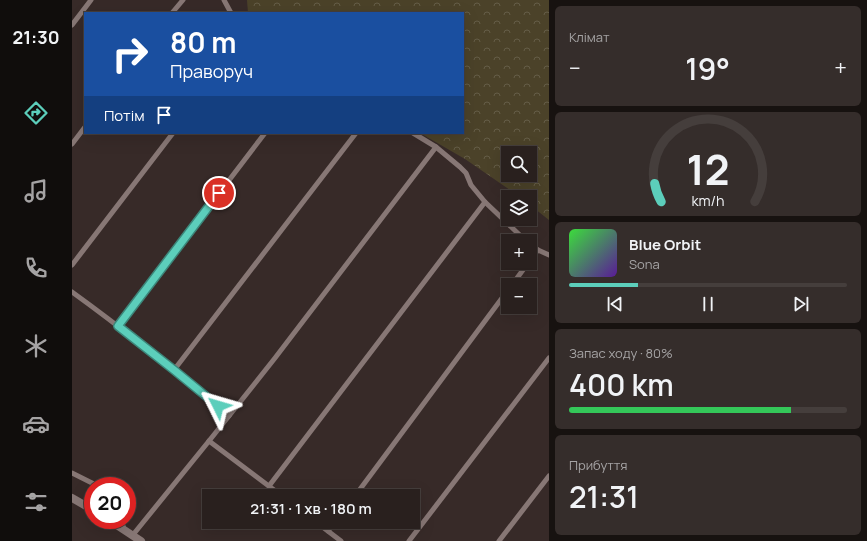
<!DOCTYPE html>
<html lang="uk">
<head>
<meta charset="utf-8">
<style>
  body { margin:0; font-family:Manrope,sans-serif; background:#352d2b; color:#f1f3f6; height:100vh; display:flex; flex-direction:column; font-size:15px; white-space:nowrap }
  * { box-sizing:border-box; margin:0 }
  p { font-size:13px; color:#a5a3a4 }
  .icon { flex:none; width:22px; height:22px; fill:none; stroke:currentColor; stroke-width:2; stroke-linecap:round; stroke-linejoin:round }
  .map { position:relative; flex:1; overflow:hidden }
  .sheet { display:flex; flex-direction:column; gap:6px; padding:6px; background:#171210; width:318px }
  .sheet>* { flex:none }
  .top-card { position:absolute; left:12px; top:12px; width:380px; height:122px; border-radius:0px; box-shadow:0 4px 16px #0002,0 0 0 1px #453e3c; background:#1a4fa0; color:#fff; overflow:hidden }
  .buttons { position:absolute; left:429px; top:146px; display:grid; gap:8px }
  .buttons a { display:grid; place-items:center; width:36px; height:36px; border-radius:0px; background:#29201e; box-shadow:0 4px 16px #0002,0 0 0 1px #453e3c; font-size:20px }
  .speed { position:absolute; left:12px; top:477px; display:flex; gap:8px; font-size:20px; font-weight:700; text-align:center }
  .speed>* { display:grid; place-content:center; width:52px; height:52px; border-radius:50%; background:#29201e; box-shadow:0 4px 16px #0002,0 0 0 1px #453e3c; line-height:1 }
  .speed .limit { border:6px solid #d22; background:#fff; color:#111 }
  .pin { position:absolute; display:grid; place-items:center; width:34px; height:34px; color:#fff; margin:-17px; border:2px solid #fff; border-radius:50%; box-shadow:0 1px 4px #0007 }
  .me { position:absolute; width:44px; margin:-22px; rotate:310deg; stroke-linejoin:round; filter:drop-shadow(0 0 3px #0008) }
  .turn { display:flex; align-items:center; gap:14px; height:84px; padding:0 20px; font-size:18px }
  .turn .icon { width:52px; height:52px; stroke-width:2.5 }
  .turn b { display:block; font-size:28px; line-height:34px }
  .then { display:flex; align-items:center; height:38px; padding:0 20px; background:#0003; gap:8px; font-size:15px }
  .big { font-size:30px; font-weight:600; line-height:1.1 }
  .sheet .widget { flex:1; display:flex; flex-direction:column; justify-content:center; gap:6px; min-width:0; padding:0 14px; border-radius:6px; background:#352d2b }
  .sheet .dial { align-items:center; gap:0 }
  .dial svg { height:104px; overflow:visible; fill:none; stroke:#453e3c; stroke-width:7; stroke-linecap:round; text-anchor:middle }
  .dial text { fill:#f1f3f6; stroke:none }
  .song { display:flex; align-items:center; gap:12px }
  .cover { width:48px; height:48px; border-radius:6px; background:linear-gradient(135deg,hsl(120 70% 55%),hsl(270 70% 35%)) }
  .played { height:4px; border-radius:2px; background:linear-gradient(90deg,#5ccebb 25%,#453e3c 25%) }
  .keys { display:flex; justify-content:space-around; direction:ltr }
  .heat { display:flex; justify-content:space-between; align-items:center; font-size:22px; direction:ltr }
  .charge { height:6px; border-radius:3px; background:linear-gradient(90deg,#34c759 80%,#453e3c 0) }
  .trip { position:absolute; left:130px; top:489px; width:218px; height:40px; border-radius:0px; background:#29201e; box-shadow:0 4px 16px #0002,0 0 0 1px #453e3c; font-weight:600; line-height:40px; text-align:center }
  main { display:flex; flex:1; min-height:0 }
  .tab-bar { display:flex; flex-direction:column; width:72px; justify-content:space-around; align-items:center; background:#100d0c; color:#a5a3a4 }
  .tab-bar .icon { width:28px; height:28px }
  .tab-bar .selected { color:#5ccebb }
  .tab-bar b { font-size:18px; color:#f1f3f6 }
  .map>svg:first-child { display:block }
  .forest { fill:url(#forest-crowns); fill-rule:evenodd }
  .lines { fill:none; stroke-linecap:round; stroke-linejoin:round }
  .lane { stroke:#877775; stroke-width:5 }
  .street { stroke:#877775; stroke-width:8 }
  .route-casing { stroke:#3c867a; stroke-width:10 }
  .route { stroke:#5ccebb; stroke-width:7 }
</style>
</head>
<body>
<main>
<nav class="tab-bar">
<b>21:30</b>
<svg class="icon selected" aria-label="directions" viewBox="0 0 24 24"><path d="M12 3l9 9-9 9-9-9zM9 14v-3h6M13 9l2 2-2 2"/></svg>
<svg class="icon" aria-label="music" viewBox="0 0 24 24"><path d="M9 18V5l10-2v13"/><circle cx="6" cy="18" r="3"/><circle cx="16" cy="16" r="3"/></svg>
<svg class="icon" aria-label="phone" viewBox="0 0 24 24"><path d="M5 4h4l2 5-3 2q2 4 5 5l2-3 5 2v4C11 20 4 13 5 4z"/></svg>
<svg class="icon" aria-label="climate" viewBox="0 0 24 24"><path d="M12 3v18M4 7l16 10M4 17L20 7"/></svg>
<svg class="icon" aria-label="car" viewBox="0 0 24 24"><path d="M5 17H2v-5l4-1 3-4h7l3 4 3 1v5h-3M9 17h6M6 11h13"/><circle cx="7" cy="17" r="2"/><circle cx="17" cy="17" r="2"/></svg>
<svg class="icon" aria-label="filters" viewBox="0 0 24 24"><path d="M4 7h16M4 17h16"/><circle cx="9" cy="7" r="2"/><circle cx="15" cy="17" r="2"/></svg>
</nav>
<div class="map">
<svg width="477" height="541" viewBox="0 0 477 541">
  <defs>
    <pattern id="forest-crowns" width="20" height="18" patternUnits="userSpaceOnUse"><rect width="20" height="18" fill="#4b4229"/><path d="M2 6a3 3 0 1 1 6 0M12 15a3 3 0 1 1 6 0" fill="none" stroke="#645c47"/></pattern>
  </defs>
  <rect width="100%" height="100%" fill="#372a28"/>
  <path class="forest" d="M175,0H477V220L458,205V197H448L393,159L348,133H391V13H176ZM436,153H458V175H436Z"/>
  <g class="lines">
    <g class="lane">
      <path d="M152,0L159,13"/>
      <path d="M100,13L111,0"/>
      <path d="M0,25L19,0"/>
      <path d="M341,133L364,147L388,167L394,173L399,185L413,202L454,241"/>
      <path d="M0,144L13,127"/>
      <path d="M458,245L466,250L477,255"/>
      <path d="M458,260L466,250"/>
      <path d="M0,265L101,133"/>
      <path d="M440,285L456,263"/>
      <path d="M0,292C54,331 106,373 157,416"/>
      <path d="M46,326L193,133"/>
      <path d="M102,370L284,133"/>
      <path d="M137,441L210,496"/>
      <path d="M0,473L26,486"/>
      <path d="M197,486L413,202"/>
      <path d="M283,496L436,290"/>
      <path d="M244,522L269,541"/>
      <path d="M51,529V520"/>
      <path d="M256,531L263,522"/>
      <path d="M60,536L137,441L203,358L364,147"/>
      <path d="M337,541L477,358"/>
      <path d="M427,541L477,476"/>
    </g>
    <g class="street">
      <path d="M0,498L21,510"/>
      <path d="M37,520L69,541"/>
    </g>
  </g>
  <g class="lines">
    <defs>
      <path id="route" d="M146,406L102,370L46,326L147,193"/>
    </defs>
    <use href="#route" class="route-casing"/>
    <use href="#route" class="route"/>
  </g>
</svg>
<div class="buttons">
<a><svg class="icon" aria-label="search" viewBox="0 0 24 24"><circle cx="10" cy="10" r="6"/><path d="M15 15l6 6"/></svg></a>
<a><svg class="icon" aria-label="layers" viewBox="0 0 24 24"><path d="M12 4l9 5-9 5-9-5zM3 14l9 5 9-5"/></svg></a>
<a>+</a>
<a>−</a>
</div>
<div class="speed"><div class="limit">20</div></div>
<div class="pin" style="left:147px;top:193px;background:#d93025"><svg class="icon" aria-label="arrive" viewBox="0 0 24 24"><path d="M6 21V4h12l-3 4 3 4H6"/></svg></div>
<svg class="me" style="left:146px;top:406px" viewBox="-20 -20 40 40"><path d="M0-17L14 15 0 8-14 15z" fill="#5ccebb" stroke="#fff" stroke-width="4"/></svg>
<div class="trip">21:31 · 1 хв · 180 m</div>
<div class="top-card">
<div class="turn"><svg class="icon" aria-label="right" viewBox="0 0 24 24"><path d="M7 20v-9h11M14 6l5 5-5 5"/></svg><div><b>80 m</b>Праворуч</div></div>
<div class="then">Потім<svg class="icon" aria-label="arrive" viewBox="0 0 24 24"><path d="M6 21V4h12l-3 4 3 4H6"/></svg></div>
</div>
</div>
<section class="sheet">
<div class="widget"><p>Клімат</p>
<div class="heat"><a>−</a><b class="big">19°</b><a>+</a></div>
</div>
<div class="widget dial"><svg viewBox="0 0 100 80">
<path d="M14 69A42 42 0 1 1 86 69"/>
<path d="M14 69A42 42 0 0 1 9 55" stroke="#5ccebb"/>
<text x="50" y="56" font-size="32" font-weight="700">12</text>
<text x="50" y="72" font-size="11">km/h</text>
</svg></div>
<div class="widget">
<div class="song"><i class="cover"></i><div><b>Blue Orbit</b><p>Sona</p></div></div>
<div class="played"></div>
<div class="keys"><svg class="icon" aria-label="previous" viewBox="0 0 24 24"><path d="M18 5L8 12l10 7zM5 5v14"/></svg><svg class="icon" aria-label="pause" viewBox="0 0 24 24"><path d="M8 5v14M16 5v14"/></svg><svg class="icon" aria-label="next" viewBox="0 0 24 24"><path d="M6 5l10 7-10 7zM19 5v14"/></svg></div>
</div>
<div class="widget"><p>Запас ходу · 80%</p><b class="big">400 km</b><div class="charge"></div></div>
<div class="widget"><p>Прибуття</p><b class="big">21:31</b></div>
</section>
</main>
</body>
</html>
